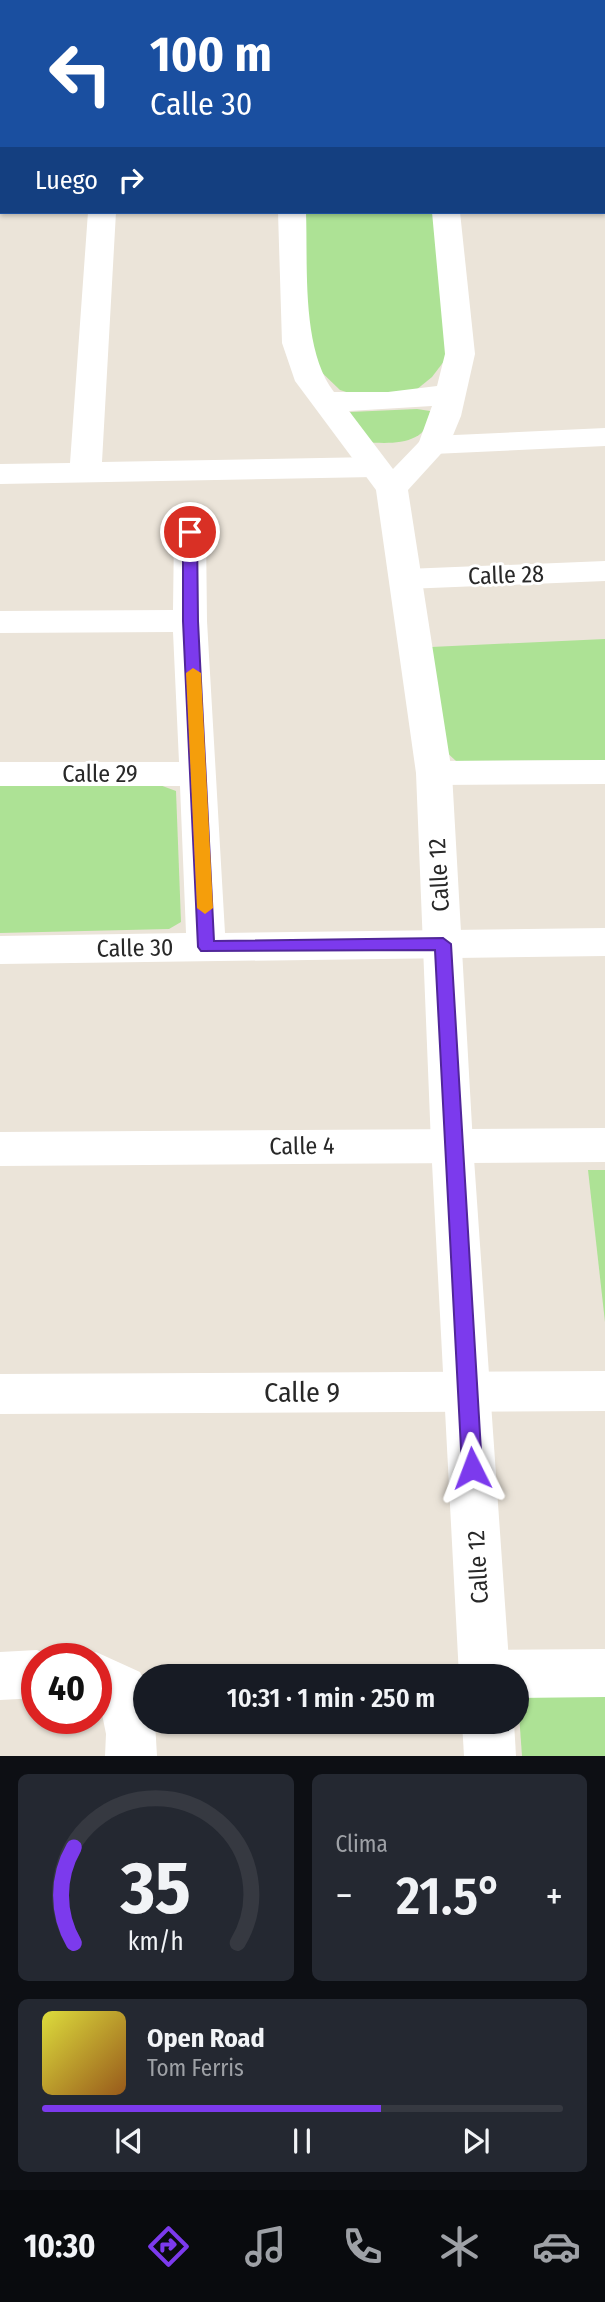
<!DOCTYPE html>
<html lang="es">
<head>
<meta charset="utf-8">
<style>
  body { margin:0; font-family:"Fira Sans Condensed",sans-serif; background:#242831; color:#f1f3f6; height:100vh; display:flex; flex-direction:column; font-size:26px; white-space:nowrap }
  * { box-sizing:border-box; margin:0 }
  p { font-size:23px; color:#9ea1a6 }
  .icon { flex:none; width:38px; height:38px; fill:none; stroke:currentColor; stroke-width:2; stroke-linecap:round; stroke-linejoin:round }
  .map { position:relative; height:1756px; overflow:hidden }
  .details { display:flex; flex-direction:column; gap:18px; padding:18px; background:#0d0f14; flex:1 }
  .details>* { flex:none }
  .guide { position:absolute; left:0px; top:0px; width:606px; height:214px; box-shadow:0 2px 5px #0004; background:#1a4fa0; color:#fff; overflow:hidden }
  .speed { position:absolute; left:21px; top:1643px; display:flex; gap:14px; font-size:35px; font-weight:700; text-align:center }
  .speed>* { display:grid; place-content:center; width:91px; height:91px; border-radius:50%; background:#171b24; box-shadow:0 2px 5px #0004; line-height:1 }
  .speed .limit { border:10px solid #d22; background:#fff; color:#111 }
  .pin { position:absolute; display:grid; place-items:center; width:60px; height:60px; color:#fff; margin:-30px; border:4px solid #fff; border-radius:50%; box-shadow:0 2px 7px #0007 }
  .me { position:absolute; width:77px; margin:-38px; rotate:357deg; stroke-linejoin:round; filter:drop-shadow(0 0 5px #0008) }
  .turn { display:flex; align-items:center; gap:24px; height:147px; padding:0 35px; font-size:32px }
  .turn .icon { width:91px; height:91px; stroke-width:2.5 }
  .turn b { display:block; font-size:49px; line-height:60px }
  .then { display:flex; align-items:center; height:66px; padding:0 35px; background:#0003; gap:14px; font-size:26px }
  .big { font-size:52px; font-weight:600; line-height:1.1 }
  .details .widget { flex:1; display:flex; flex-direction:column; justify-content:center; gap:10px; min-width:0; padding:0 24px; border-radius:10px; background:#242831 }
  .details .dial { align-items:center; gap:0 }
  .dial svg { height:182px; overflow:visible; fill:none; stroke:#363941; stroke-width:7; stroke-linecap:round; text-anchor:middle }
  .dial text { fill:#f1f3f6; stroke:none }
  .song { display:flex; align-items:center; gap:21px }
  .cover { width:84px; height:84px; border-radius:10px; background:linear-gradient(135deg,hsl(60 70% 55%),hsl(30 70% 35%)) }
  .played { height:7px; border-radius:4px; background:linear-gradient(90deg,#7c3aed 65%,#363941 65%) }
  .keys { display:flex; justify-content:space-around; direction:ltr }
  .heat { display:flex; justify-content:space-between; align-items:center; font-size:38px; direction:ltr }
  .details .tiles { flex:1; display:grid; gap:18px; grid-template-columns:1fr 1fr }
  .widget:last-child { grid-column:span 2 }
  .trip { position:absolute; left:133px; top:1664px; width:396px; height:70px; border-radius:35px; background:#171b24; box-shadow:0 2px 5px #0004; font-weight:600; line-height:70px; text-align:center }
  .tab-bar { display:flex; height:112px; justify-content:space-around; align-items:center; background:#090b0e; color:#9ea1a6 }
  .tab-bar .icon { width:49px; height:49px }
  .tab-bar .current { color:#7c3aed }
  .tab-bar b { font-size:32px; color:#f1f3f6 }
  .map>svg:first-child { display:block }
  .green { fill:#ade295 }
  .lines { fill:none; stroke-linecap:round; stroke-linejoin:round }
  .street { fill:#fff; fill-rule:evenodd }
  .secondary { fill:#fff; fill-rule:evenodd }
  .wall { fill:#aaa69f }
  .route { fill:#7c3aed; stroke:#51269a; stroke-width:2 }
  .slow { fill:#f59e0b }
  .labels { text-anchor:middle; stroke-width:6; stroke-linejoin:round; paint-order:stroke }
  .street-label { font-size:24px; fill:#282828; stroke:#fff }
  .near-street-label { font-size:28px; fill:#282828; stroke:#fff }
</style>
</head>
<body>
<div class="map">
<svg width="605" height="1756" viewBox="0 0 605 1756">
  <rect width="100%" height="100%" fill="#ebe4d9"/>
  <g class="green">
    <path d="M301,212H437L451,352L432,377L416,390L365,398L340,390L314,365L303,344Z"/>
    <path d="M417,409L430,411C430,446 390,444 365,442L350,412Z"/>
    <path d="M605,639V760L456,761L442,748L431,647Z"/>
    <path d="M157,784L176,791L181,922L169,929L0,933V786Z"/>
    <path d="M588,1170H605V1322Z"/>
    <path d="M539,1688H605V1756H522L518,1700Z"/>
  </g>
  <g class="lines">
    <g class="street">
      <rect x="108" y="0" width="24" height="2"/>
      <path d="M575,0H599L600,2H576Z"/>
      <rect x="604" y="37" width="1" height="16"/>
      <path d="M604,71L605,72V92L604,91Z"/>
      <rect x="0" y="190" width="2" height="16"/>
      <path d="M88,212H116L102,462L374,457L385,460L390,467L385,474L374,477L0,484V464L70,463Z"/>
      <path d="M605,428V446L433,454L422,452L417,445L422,438L433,436Z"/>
      <path d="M190,522L202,525L206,532L207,621L225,933L605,928V956L0,964V936L186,933L180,786H0V762H179L173,632L0,633V611L173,610L174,532L178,525Z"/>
      <path d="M605,561V581L406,589L394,586L389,579L394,572L406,569Z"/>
      <path d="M605,760V784L434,785L421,782L416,773L421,764L434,761Z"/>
      <path d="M605,1128V1162L0,1166V1132Z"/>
      <path d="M605,1371V1411L0,1414V1374Z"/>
      <path d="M605,1649V1697L516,1698V1676H461L459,1674L467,1657L485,1650Z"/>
      <path d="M37,1650L56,1659H37V1698L0,1700V1652Z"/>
      <path d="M96,1652L140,1672L145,1683V1722H155L157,1756H105L106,1734L100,1704L96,1702V1659H78Z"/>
    </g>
    <g class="secondary">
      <rect x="274" y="0" width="24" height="2"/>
      <path d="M412,0H436L437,2H413Z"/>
      <path d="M278,212H306C308,266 301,349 334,392H388L437,386L445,354L432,212H460L475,354L461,416L449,445L408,490L452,773L473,1144L510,1676H459L431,1144L416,773L376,490L295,381L282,343ZM432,406L419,442L393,469L349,411Z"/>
      <path d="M462,1722H514L516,1756H464Z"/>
    </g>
  </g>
  <rect class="wall" x="518" y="0" width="47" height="2"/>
  <path class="route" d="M190,528L197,532L198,621L214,941L443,938L451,944L482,1468L479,1474L472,1477L465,1474L462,1468L435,950L201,951L198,947L183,621V532Z"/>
  <path class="slow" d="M193,668L201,673L213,908L205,914L197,908L186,673Z"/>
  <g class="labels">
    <g class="street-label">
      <text transform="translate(506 575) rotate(-2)" y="8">Calle 28</text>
      <text x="100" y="782">Calle 29</text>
      <text transform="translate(439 875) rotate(-93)" y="8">Calle 12</text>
      <text transform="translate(135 948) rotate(-1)" y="8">Calle 30</text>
      <text transform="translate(302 1146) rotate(-1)" y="8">Calle 4</text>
      <text transform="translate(478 1567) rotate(-93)" y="8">Calle 12</text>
    </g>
    <g class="near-street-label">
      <text x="302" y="1402">Calle 9</text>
    </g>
  </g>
</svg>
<div class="speed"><div class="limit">40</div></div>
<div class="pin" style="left:190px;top:532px;background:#d93025"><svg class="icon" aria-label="arrive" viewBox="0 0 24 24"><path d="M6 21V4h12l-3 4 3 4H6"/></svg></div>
<svg class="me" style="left:472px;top:1468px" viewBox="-20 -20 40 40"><path d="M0-17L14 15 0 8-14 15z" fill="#7c3aed" stroke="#fff" stroke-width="4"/></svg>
<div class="trip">10:31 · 1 min · 250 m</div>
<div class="guide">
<div class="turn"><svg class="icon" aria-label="left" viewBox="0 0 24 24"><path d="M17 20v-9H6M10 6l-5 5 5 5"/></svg><div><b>100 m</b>Calle 30</div></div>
<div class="then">Luego<svg class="icon" aria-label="right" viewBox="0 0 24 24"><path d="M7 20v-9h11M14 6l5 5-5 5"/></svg></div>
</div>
</div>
<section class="details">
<div class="tiles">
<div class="widget dial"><svg viewBox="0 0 100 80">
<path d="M14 69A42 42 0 1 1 86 69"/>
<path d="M14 69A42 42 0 0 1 14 27" stroke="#7c3aed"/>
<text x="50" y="56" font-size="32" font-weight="700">35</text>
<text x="50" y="72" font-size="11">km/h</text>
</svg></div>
<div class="widget"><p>Clima</p>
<div class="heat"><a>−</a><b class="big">21.5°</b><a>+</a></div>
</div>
<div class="widget">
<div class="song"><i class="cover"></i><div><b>Open Road</b><p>Tom Ferris</p></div></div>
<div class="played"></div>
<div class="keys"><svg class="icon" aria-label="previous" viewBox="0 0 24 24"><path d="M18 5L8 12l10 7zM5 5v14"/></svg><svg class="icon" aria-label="pause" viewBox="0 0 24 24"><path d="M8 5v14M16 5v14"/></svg><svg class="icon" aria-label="next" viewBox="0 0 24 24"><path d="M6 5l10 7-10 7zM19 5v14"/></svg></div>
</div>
</div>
</section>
<nav class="tab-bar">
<b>10:30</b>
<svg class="icon current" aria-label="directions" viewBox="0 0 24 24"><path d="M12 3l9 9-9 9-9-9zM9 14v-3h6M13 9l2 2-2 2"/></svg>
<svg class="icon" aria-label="music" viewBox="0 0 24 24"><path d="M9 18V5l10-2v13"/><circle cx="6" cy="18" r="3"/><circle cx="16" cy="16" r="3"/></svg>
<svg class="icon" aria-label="phone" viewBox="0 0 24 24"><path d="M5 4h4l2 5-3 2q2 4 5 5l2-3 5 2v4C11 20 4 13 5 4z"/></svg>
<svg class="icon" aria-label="climate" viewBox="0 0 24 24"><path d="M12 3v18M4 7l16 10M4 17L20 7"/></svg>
<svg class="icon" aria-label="car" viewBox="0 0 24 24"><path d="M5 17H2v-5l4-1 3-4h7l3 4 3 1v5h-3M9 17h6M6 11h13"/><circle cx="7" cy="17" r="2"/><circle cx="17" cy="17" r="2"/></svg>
</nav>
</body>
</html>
